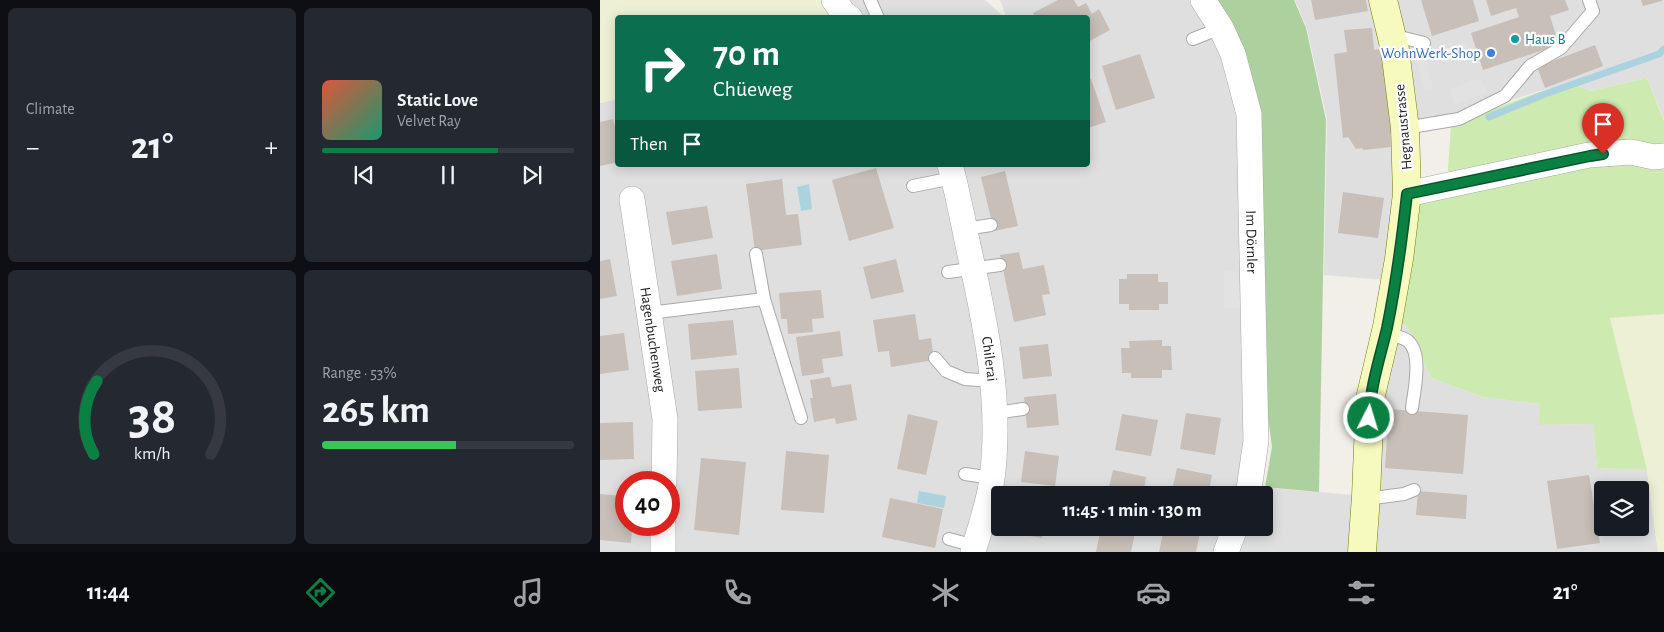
<!DOCTYPE html>
<html lang="en">
<head>
<meta charset="utf-8">
<style>
  body { margin:0; font-family:"Alegreya Sans",sans-serif; background:#242831; color:#f1f3f6; height:100vh; display:flex; flex-direction:column; font-size:19px; white-space:nowrap }
  * { box-sizing:border-box; margin:0 }
  p { font-size:16px; color:#9ea1a6 }
  .icon { flex:none; width:28px; height:28px; fill:none; stroke:currentColor; stroke-width:2; stroke-linecap:round; stroke-linejoin:round }
  .map { position:relative; flex:1; overflow:hidden }
  .side { display:flex; flex-direction:column; gap:8px; padding:8px; background:#0d0f14; width:600px }
  .side>* { flex:none }
  .guide { position:absolute; left:15px; top:15px; width:475px; height:152px; border-radius:5px; box-shadow:0 2px 12px #0003; background:#0b6e4f; color:#fff; overflow:hidden }
  .controls { position:absolute; left:994px; top:481px; display:grid; gap:10px }
  .controls a { display:grid; place-items:center; width:55px; height:55px; border-radius:5px; background:#171b24; box-shadow:0 2px 12px #0003; font-size:25px }
  .speed { position:absolute; left:15px; top:471px; display:flex; gap:10px; font-size:25px; font-weight:700; text-align:center }
  .speed>* { display:grid; place-content:center; width:65px; height:65px; border-radius:50%; background:#171b24; box-shadow:0 2px 12px #0003; line-height:1 }
  .speed .limit { border:8px solid #d22; background:#fff; color:#111 }
  .pin { position:absolute; display:grid; place-items:center; width:42px; height:42px; color:#fff; margin:-51px -21px; border-radius:50% 50% 50% 0; rotate:-45deg; box-shadow:0 0 5px #0007 }
  .pin .icon { rotate:45deg }
  .me { position:absolute; width:55px; margin:-28px; rotate:5deg; stroke-linejoin:round; filter:drop-shadow(0 0 4px #0008) }
  .turn { display:flex; align-items:center; gap:18px; height:105px; padding:0 15px; font-size:22px }
  .turn .icon { width:65px; height:65px; stroke-width:2.5 }
  .turn b { display:block; font-size:35px; line-height:42px }
  .then { display:flex; align-items:center; height:48px; padding:0 15px; background:#0003; gap:10px; font-size:19px }
  .big { font-size:38px; font-weight:700; line-height:1.1 }
  .side .tile { flex:1; display:flex; flex-direction:column; justify-content:center; gap:8px; min-width:0; padding:0 18px; border-radius:8px; background:#242831 }
  .side .dial { align-items:center; gap:0 }
  .dial svg { height:130px; overflow:visible; fill:none; stroke:#363941; stroke-width:7; stroke-linecap:round; text-anchor:middle }
  .dial text { fill:#f1f3f6; stroke:none }
  .song { display:flex; align-items:center; gap:15px }
  .cover { width:60px; height:60px; border-radius:8px; background:linear-gradient(135deg,hsl(10 70% 55%),hsl(160 70% 35%)) }
  .played { height:5px; border-radius:2px; background:linear-gradient(90deg,#0b8043 70%,#363941 70%) }
  .keys { display:flex; justify-content:space-around; direction:ltr }
  .heat { display:flex; justify-content:space-between; align-items:center; font-size:28px; direction:ltr }
  .charge { height:8px; border-radius:4px; background:linear-gradient(90deg,#34c759 53%,#363941 0) }
  .side .tiles { flex:1; display:grid; gap:8px; grid-template-columns:repeat(2,1fr) }
  .trip { position:absolute; left:391px; top:486px; width:282px; height:50px; border-radius:5px; background:#171b24; box-shadow:0 2px 12px #0003; font-weight:700; line-height:50px; text-align:center }
  .tabs { display:flex; height:80px; justify-content:space-around; align-items:center; background:#090b0e; color:#9ea1a6 }
  .tabs .icon { width:35px; height:35px }
  .tabs .current { color:#0b8043 }
  .tabs b { font-size:22px; color:#f1f3f6 }
  main { display:flex; flex:1; min-height:0 }
  .map>svg:first-child { display:block }
  .residential { fill:#e0dfdf; fill-rule:evenodd }
  .farmland { fill:#eef0d5 }
  .grass { fill:#cdebb0 }
  .forest { fill:#add19e }
  .parking { fill:#e2e2e2 }
  .water { fill:#aad3df }
  .lines { fill:none; stroke-linecap:round; stroke-linejoin:round }
  .stream { stroke:#aad3df; stroke-width:7 }
  .building { fill:#c7bfb8 }
  .lane-casing { stroke:#a9a9a9; stroke-width:14 }
  .street-casing { stroke:#a9a9a9; stroke-width:26 }
  .secondary-casing { stroke:#707d05; stroke-width:29 }
  .lane { stroke:#fff; stroke-width:12 }
  .street { stroke:#fff; stroke-width:25 }
  .secondary { stroke:#f7fabf; stroke-width:28 }
  .route-casing { stroke:#07532c; stroke-width:12 }
  .route { stroke:#0b8043; stroke-width:9 }
  .culture-dot { fill:#0f9aa8; stroke:#fff; stroke-width:2 }
  .shop-dot { fill:#3f7fe0; stroke:#fff; stroke-width:2 }
  .labels { text-anchor:middle; stroke-width:4.5; stroke-linejoin:round; paint-order:stroke }
  .culture-label { font-size:15px; fill:#0d838f; stroke:#fff; text-anchor:start }
  .shop-label { font-size:15px; fill:#366cbe; stroke:#fff; text-anchor:end }
  .street-label { font-size:15px; fill:#222; stroke:#fff }
</style>
</head>
<body>
<main>
<section class="side">
<div class="tiles">
<div class="tile"><p>Climate</p>
<div class="heat"><a>−</a><b class="big">21°</b><a>+</a></div>
</div>
<div class="tile">
<div class="song"><i class="cover"></i><div><b>Static Love</b><p>Velvet Ray</p></div></div>
<div class="played"></div>
<div class="keys"><svg class="icon" aria-label="previous" viewBox="0 0 24 24"><path d="M18 5L8 12l10 7zM5 5v14"/></svg><svg class="icon" aria-label="pause" viewBox="0 0 24 24"><path d="M8 5v14M16 5v14"/></svg><svg class="icon" aria-label="next" viewBox="0 0 24 24"><path d="M6 5l10 7-10 7zM19 5v14"/></svg></div>
</div>
<div class="tile dial"><svg viewBox="0 0 100 80">
<path d="M14 69A42 42 0 1 1 86 69"/>
<path d="M14 69A42 42 0 0 1 16 24" stroke="#0b8043"/>
<text x="50" y="56" font-size="32" font-weight="700">38</text>
<text x="50" y="72" font-size="11">km/h</text>
</svg></div>
<div class="tile"><p>Range · 53%</p><b class="big">265 km</b><div class="charge"></div></div>
</div>
</section>
<div class="map">
<svg width="1064" height="552" viewBox="0 0 1064 552">
  <rect width="100%" height="100%" fill="#f2efe9"/>
  <g class="residential">
    <path d="M234,0H385L404,17H236Z"/>
    <path d="M400,0H603L649,115L659,487L766,496L787,327L806,324L831,378L883,397L940,404V425L993,424L997,468L1047,470L1058,552H0V103L17,99L18,165H488V18L406,17ZM26,482H69V525H26ZM1002,490H1040V528H1002ZM400,495H665V528H400Z"/>
    <path d="M695,0H1064V119L1047,78L991,91L970,83L936,92L801,137L785,280L724,275L727,119L707,29Z"/>
  </g>
  <g class="farmland">
    <path d="M0,0H234L236,18H18L17,99L0,103Z"/>
    <path d="M1064,314V552H1058L1047,470L1010,318Z"/>
  </g>
  <g class="grass">
    <path d="M1047,78L1064,121V149L847,183L851,125L936,93L970,83L991,91Z"/>
    <path d="M1064,155V314L1010,318L1047,470L997,468L993,424L939,425L940,404L883,397L831,378L806,324L787,327L807,194Z"/>
  </g>
  <path class="forest" d="M612,0H694L706,28L726,120L719,492L665,487L672,447L662,373L658,118Z"/>
  <g class="parking">
    <path d="M866,42L868,49L841,59L838,51Z"/>
    <path d="M825,57L833,88L825,90L816,59Z"/>
    <path d="M881,78L887,93L854,104L849,89Z"/>
    <path d="M624,271L644,272L643,309L624,308Z"/>
  </g>
  <g class="water">
    <path d="M209,184L212,209L201,211L197,187Z"/>
    <path d="M319,491L346,496L344,508L317,503Z"/>
  </g>
  <g class="lines">
    <path class="stream" d="M889,117L945,94L1059,54L1064,49"/>
  </g>
  <g class="building">
    <path d="M458,0H474L478,7L486,3L492,14L499,9L510,30L488,42V18H435L433,13Z"/>
    <path d="M711,0H766L768,11L715,20Z"/>
    <path d="M821,0H873L879,21L832,36Z"/>
    <path d="M886,0H965L969,10L950,16L959,45L883,70L871,33L919,17L916,8L891,16Z"/>
    <path d="M1041,0H1062V1L1043,6Z"/>
    <path d="M772,28L774,50L784,48L793,132L790,133L791,147L763,150L762,148L756,149L748,137L743,138L734,54L747,52L744,30Z"/>
    <path d="M995,45L1003,66L945,88L937,67Z"/>
    <path d="M540,54L555,98L516,110L502,66Z"/>
    <path d="M491,79L506,122L488,128V80Z"/>
    <path d="M13,119L18,140V162L0,166V122Z"/>
    <path d="M276,168L294,228L249,241L232,180Z"/>
    <path d="M405,171L418,226L394,231L381,177Z"/>
    <path d="M182,179L186,215L198,214L202,245L155,251L146,184Z"/>
    <path d="M743,192L784,198L778,238L738,233Z"/>
    <path d="M107,206L113,238L72,245L66,212Z"/>
    <path d="M419,252L423,269L444,265L450,294L442,295L446,315L414,322L400,255Z"/>
    <path d="M117,254L122,289L77,296L71,261Z"/>
    <path d="M10,259L17,296L0,299V261Z"/>
    <path d="M296,259L304,292L271,299L263,267Z"/>
    <path d="M527,274H558V282H568V304H559V310H529V304H519V279H527Z"/>
    <path d="M221,290L224,318L212,319L213,332L188,334L187,319H181L179,293Z"/>
    <path d="M315,314L319,340L331,338L334,360L291,367L289,351L278,352L273,320Z"/>
    <path d="M133,320L137,355L91,360L88,324Z"/>
    <path d="M240,331L243,356L222,359L224,373L202,376L196,337Z"/>
    <path d="M24,333L29,370L0,374V336Z"/>
    <path d="M562,340V346H571L572,370H562V378H531V373H522L521,348H530L529,341Z"/>
    <path d="M448,344L452,376L423,379L419,347Z"/>
    <path d="M139,368L142,408L98,411L95,371Z"/>
    <path d="M230,377L232,387L251,384L257,420L236,424L235,418L214,422L210,398H213L210,380Z"/>
    <path d="M456,394L459,425L427,428L424,397Z"/>
    <path d="M789,409L868,415L863,474L785,468Z"/>
    <path d="M586,413L621,418L615,455L580,449Z"/>
    <path d="M308,414L338,421L326,475L297,469Z"/>
    <path d="M522,414L558,420L551,456L515,450Z"/>
    <path d="M33,422L34,459L0,460V423Z"/>
    <path d="M186,451L229,455L224,513L181,510Z"/>
    <path d="M425,451L459,456L455,486L421,482Z"/>
    <path d="M101,458L146,462L139,535L94,530Z"/>
    <path d="M577,468L612,475L608,495H571Z"/>
    <path d="M513,470L546,477L543,495H507Z"/>
    <path d="M989,475L1000,543L957,549L947,481Z"/>
    <path d="M818,491L867,495L866,519L816,515Z"/>
    <path d="M0,494L23,496V504H26V525H35L34,529H32L31,543L0,540Z"/>
    <path d="M290,498L343,509L335,548L282,537Z"/>
    <path d="M413,528H444L442,538L412,533Z"/>
    <path d="M501,528H510L535,533L531,552H496Z"/>
    <path d="M564,528H575L600,533L596,552H559Z"/>
  </g>
  <g class="lines">
    <defs>
      <g id="lane">
        <path d="M270,0L278,18"/>
        <path d="M593,39L621,28"/>
        <path d="M793,41L804,38L824,43"/>
        <path d="M805,128L859,119L905,96L930,66L961,48L993,11L989,0"/>
        <path d="M313,186L353,178"/>
        <path d="M365,229L391,225"/>
        <path d="M156,254L164,299L201,418"/>
        <path d="M348,272L400,265"/>
        <path d="M49,313L164,299"/>
        <path d="M785,333C792,335 803,337 808,341C823,354 814,391 812,408"/>
        <path d="M335,358L346,371L365,379L393,381"/>
        <path d="M395,413L423,409"/>
        <path d="M365,474L392,478"/>
        <path d="M766,499L804,494L814,490"/>
        <path d="M349,539L375,546"/>
      </g>
      <g id="street">
        <path d="M234,0L244,14L250,18"/>
        <path id="s1" d="M603,0L621,28L633,54L649,114L656,441L649,489L647,495"/>
        <path id="s2" d="M350,165C358,193 363,222 369,250C386,325 402,402 392,479C389,503 380,528 373,552"/>
        <path d="M807,194L989,155L1031,152L1054,157L1064,156"/>
        <path id="s3" d="M32,199L65,419L64,482"/>
        <path d="M63,552V525"/>
        <path d="M626,552L635,528"/>
      </g>
      <path id="secondary" d="M762,552L766,496L770,399L787,327L799,259L807,194L805,128L795,50L783,0"/>
    </defs>
    <use href="#lane" class="lane-casing"/>
    <use href="#street" class="street-casing"/>
    <use href="#secondary" class="secondary-casing"/>
    <use href="#lane" class="lane"/>
    <use href="#street" class="street"/>
    <use href="#secondary" class="secondary"/>
  </g>
  <g class="lines">
    <defs>
      <path id="route" d="M769,418C770,387 780,358 787,328C796,284 802,239 807,194L990,156L1003,154"/>
    </defs>
    <use href="#route" class="route-casing"/>
    <use href="#route" class="route"/>
  </g>
  <circle class="culture-dot" cx="915" cy="39" r="5"/>
  <circle class="shop-dot" cx="891" cy="53" r="5"/>
  <g class="labels">
    <g class="culture-label">
      <text x="925" y="44">Haus B</text>
    </g>
    <g class="shop-label">
      <text x="881" y="58">WohnWerk-Shop</text>
    </g>
    <g class="street-label">
      <text transform="translate(803 127) rotate(-95)" y="5">Hegnaustrasse</text>
      <text dy="5" stroke="none"><textPath href="#s1" startOffset="252">Im Dörnler</textPath></text>
      <text dy="5" stroke="none"><textPath href="#s3" startOffset="142">Hagenbuchenweg</textPath></text>
      <text dy="5" stroke="none"><textPath href="#s2" startOffset="198">Chilerai</textPath></text>
    </g>
  </g>
</svg>
<div class="controls">
<a><svg class="icon" aria-label="layers" viewBox="0 0 24 24"><path d="M12 4l9 5-9 5-9-5zM3 14l9 5 9-5"/></svg></a>
</div>
<div class="speed"><div class="limit">40</div></div>
<div class="pin" style="left:1003px;top:154px;background:#d93025"><svg class="icon" aria-label="arrive" viewBox="0 0 24 24"><path d="M6 21V4h12l-3 4 3 4H6"/></svg></div>
<svg class="me" style="left:769px;top:418px" viewBox="-20 -20 40 40"><circle r="17" fill="#0b8043" stroke="#fff" stroke-width="3"/><path d="M0-11L8 9 0 5-8 9z" fill="#fff"/></svg>
<div class="trip">11:45 · 1 min · 130 m</div>
<div class="guide">
<div class="turn"><svg class="icon" aria-label="right" viewBox="0 0 24 24"><path d="M7 20v-9h11M14 6l5 5-5 5"/></svg><div><b>70 m</b>Chüeweg</div></div>
<div class="then">Then<svg class="icon" aria-label="arrive" viewBox="0 0 24 24"><path d="M6 21V4h12l-3 4 3 4H6"/></svg></div>
</div>
</div>
</main>
<nav class="tabs">
<b>11:44</b>
<svg class="icon current" aria-label="directions" viewBox="0 0 24 24"><path d="M12 3l9 9-9 9-9-9zM9 14v-3h6M13 9l2 2-2 2"/></svg>
<svg class="icon" aria-label="music" viewBox="0 0 24 24"><path d="M9 18V5l10-2v13"/><circle cx="6" cy="18" r="3"/><circle cx="16" cy="16" r="3"/></svg>
<svg class="icon" aria-label="phone" viewBox="0 0 24 24"><path d="M5 4h4l2 5-3 2q2 4 5 5l2-3 5 2v4C11 20 4 13 5 4z"/></svg>
<svg class="icon" aria-label="climate" viewBox="0 0 24 24"><path d="M12 3v18M4 7l16 10M4 17L20 7"/></svg>
<svg class="icon" aria-label="car" viewBox="0 0 24 24"><path d="M5 17H2v-5l4-1 3-4h7l3 4 3 1v5h-3M9 17h6M6 11h13"/><circle cx="7" cy="17" r="2"/><circle cx="17" cy="17" r="2"/></svg>
<svg class="icon" aria-label="filters" viewBox="0 0 24 24"><path d="M4 7h16M4 17h16"/><circle cx="9" cy="7" r="2"/><circle cx="15" cy="17" r="2"/></svg>
<b>21°</b>
</nav>
</body>
</html>
